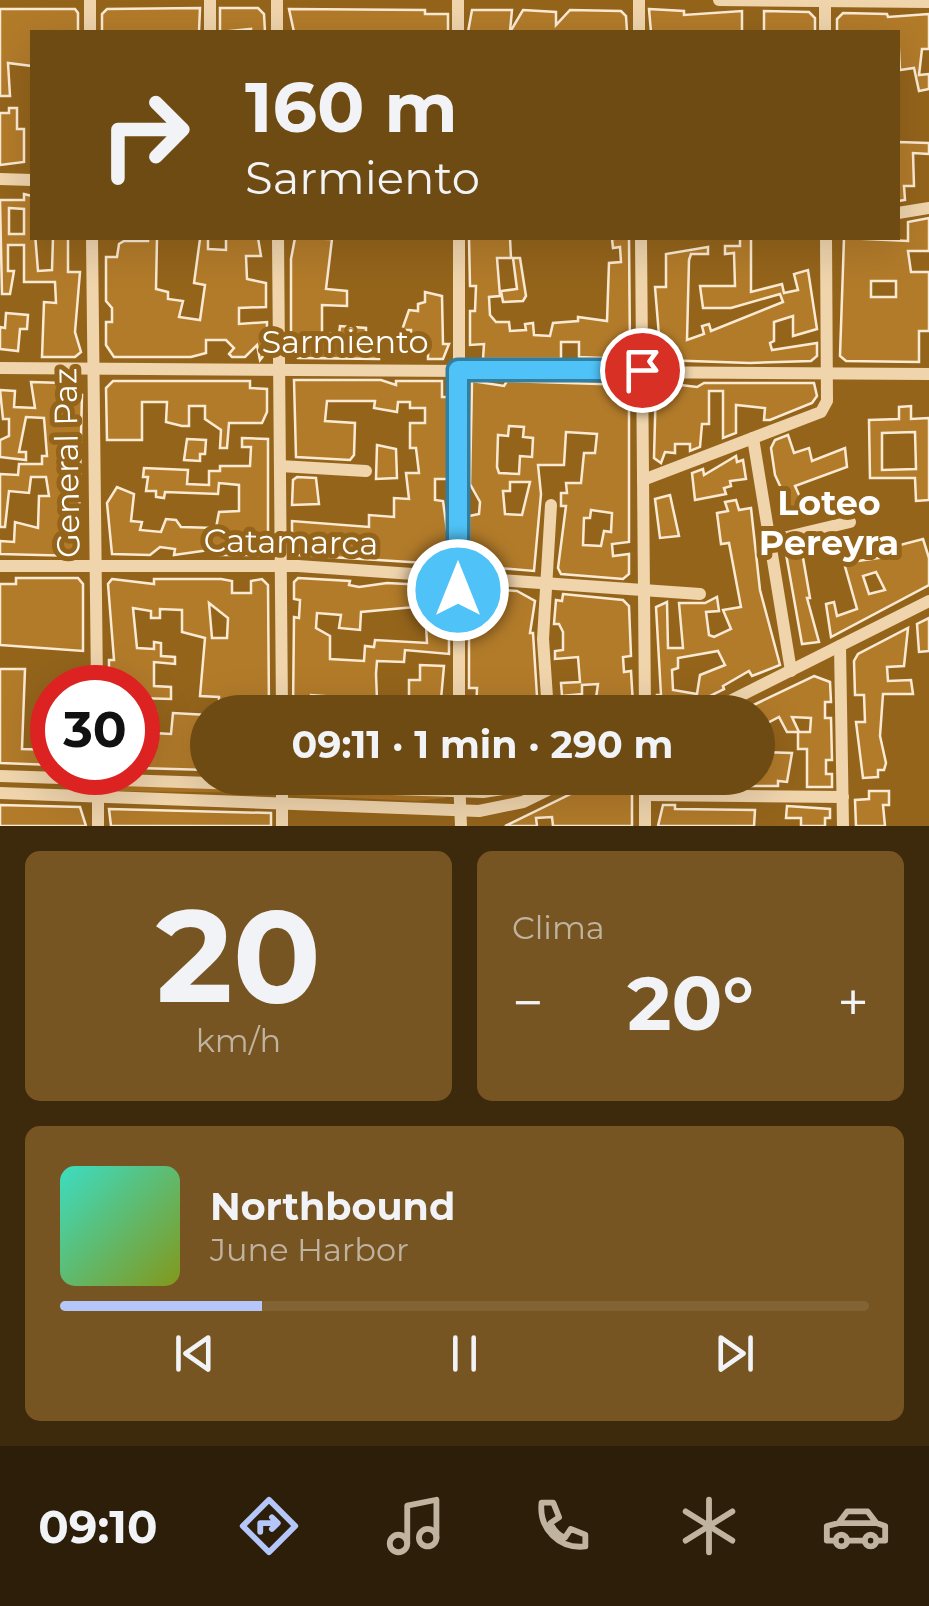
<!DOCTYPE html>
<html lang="es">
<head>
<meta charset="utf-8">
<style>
  body { margin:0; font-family:Montserrat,sans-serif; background:#752; color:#f1f3f6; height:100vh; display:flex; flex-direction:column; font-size:38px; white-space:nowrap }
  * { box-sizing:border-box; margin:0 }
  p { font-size:32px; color:#c0b3a0 }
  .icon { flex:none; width:55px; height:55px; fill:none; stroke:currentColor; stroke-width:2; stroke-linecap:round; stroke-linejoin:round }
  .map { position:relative; height:826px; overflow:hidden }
  .side { display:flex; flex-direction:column; gap:25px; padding:25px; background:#3d290b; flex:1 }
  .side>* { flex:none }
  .banner { position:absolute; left:30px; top:30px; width:870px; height:210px; border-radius:0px; box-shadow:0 10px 40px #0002; background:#6f4b14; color:#f1f3f6; overflow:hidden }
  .speed { position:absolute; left:30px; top:665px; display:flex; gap:20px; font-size:50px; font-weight:700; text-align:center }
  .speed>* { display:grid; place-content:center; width:130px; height:130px; border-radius:50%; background:#6f4b14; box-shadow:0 10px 40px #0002; line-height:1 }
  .speed .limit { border:15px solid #d22; background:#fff; color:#111 }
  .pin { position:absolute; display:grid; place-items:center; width:85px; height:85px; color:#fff; margin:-42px; border:5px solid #fff; border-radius:50%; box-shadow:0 2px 10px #0007 }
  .me { position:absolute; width:110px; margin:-55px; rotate:0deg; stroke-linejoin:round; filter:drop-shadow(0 0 8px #0008) }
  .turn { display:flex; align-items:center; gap:35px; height:210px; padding:0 50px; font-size:45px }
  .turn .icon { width:130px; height:130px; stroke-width:2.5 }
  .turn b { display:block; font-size:70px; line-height:85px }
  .big { font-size:75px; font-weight:700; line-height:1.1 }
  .side .card { flex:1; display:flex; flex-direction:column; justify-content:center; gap:15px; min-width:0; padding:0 35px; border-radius:15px; background:#752 }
  .side .dial { align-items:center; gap:0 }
  .dial b { font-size:130px; line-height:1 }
  .song { display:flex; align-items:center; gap:30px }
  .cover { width:120px; height:120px; border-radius:15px; background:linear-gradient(135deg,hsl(170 70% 55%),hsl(70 70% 35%)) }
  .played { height:10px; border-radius:5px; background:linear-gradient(90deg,#b5c6fa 25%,#816334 25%) }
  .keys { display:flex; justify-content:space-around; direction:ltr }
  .heat { display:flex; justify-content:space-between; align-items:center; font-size:55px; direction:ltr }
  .side .tiles { flex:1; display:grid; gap:25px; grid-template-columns:1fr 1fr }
  .card:last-child { grid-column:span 2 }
  .trip { position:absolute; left:190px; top:695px; width:585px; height:100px; border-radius:50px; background:#6f4b14; box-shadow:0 10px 40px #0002; font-weight:700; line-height:100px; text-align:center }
  .tab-bar { display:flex; height:160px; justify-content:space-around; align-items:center; background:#2c1e08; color:#c0b3a0 }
  .tab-bar .icon { width:70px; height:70px }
  .tab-bar .on { color:#b5c6fa }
  .tab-bar b { font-size:45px; color:#f1f3f6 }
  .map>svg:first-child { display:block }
  .green { fill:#ad7524 }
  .building { fill:#b27b2a; stroke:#fbead3; stroke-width:2.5; fill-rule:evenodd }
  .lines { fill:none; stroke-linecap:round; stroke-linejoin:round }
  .minor { stroke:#efd4ac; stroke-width:12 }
  .route-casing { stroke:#337fa1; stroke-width:25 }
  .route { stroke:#4fc3f7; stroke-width:18 }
  .labels { text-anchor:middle; stroke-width:10; stroke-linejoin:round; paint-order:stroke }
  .street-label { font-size:32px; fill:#fff; stroke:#94641b }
  .neighbourhood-label { font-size:35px; font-weight:bold; fill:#fff; stroke:#94641b }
</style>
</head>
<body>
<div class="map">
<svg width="929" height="826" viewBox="0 0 929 826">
  <rect width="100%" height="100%" fill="#94641b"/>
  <g class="green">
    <path d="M110,785L273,791L274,793L110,791Z"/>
    <path d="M327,792L445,797L446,798L416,801L294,795Z"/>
  </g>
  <g class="building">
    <path d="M200,8L199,32H102V14L107,9Z"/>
    <path d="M220,8H258L264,14L265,32H251V29L220,32Z"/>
    <path d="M0,9H75L78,13V32H32V66L8,63L10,96H0Z"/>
    <path d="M289,9L425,10V14H448V32H294Z"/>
    <path d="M649,9L684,11V15L742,11V32H651Z"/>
    <path d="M472,10H512L510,31L468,32Z"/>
    <path d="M523,10L556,12V25L570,10L621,11L626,16L627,32H510Z"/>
    <path d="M764,11L809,12L815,18V32H764Z"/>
    <path d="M843,13L887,14L888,17L929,14V49H922L919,75L929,74V89L919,91L914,68L900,70L898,32H837V19Z"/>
    <path d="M9,108H17V129H24V162L0,165V113H9Z"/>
    <path d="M898,142L929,143V154L913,153L914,186H904L905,200L898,201Z"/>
    <path d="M24,194L32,196L38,271L52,270L53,238H68V272H80L75,332L81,352L75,357H42L44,302L56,303L55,282H24V245H8V271H14L10,294H2L0,200H24ZM9,208L24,209V234H9Z"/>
    <path d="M929,218V251H908L911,272H929V331H919V362L846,361L840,356L844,238L908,241V222ZM871,281H896V297H871Z"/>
    <path d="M148,238H157L156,289L168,292V299L183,301L179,317L200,320L205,285L194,283L200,239L208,238V249L226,250V238H258L261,256H246L247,279L266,283V307L239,308V324L267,322V351L260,360L257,345L245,357H232L229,354L234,348L226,340H206V353L191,357H114L106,345V322H112V308L106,301V257H117L119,244L124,241H148Z"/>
    <path d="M295,238L332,239L326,289L347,291V306L322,305V333L339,334L340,326L366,328V344L379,351V359L298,358L291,352V259Z"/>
    <path d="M469,238H510L511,258H497L500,296L489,297L490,315L496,322H509L510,331L526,330L525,324L533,323L534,335L550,336L553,323L578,321V317L607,321L609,263L621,262L620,247L613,248L612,239L629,238L630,353L624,359L579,357V342H561V359H483L484,344L470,345V311H475L476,286H470Z"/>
    <path d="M740,238H751V292L782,284L784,293L798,290L794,274L808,270L817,329L793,336V316L774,322V341L770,343L772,350L817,343V356L811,361L750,363L661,360L655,287H666V254L708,247V254H691L689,260L687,340L704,334L702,326L709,324L711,331L783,302L780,294L731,308H703L700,286H735L734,253L725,254V246H740Z"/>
    <path d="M513,258H520L526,296L523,301L503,302L501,291L517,289Z"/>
    <path d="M425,292L442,296L443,344H449L443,359H428V338L411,337V330H402L409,310L418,311V304L425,302Z"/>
    <path d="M6,313L28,315L27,329H20L18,351L0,349V327L5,328Z"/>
    <path d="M294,380H381L396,385V381H442V397H449V479H435V500L443,501L449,545L441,564L298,555L292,549V521L369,527V515L394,517V498L409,499L406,473H419L416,448H410V423H425V408H410V402H398L397,412L374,408L375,401H327L325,421L355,423L354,455L350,460L296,457Z"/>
    <path d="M113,381H250V388L267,389V412L262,423H229L227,448H220L221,430L205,419V406H189V426H182L166,422L167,402H142V440H107L106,388Z"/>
    <path d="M472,381L504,386L507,381L629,385V542L612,544L613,556L629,554V574L623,579L561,574L558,568L566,506H561V493H567L566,483H581L584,453H595L597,434L566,432L564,465H538L541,494L534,571L475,566L469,560V516L479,514L480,502L470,484ZM509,426L524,427L523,437L533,438L532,457L520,456L519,474L499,473L497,467L498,435L508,436ZM510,482H530L522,515L505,514L503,491H510ZM591,510L612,513L611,532L604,531L601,546L583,545L584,518H590Z"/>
    <path d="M31,382L63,383L68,395H82L78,556L0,554V541L14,542L15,522L38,528L39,496H49L46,477H31L29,493L9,491L5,527H0V474L18,475L19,464H42V456H47L44,418L26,417L19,452H26V460L0,457V440L9,436V419H3L0,390L15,391L14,407L35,408Z"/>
    <path d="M656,382L697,387L704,383H814L817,396L812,403L770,420H764L765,408L736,405V433L723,438V391H709V424H702L700,447L690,451V444H675V453L665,452L661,463L654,458Z"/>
    <path d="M911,406V419L929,418V500L916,501L915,478H870L869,420L899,419V407ZM915,432L916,469L882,470V433Z"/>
    <path d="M788,435L794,453L809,448L812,461L845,448L847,467L795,486L804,506L782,514L780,504L787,501L775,475L771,448L775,440Z"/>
    <path d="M242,438L268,439V550L262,555H217L209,550L174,555L175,549L160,547L150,555L112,554L107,503L117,487L134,494L131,521L142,522L140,530L161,532L166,519L176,520L181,527L216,528L219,512L239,511V485L219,483L218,494L165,492L164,498L156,497V491H146L148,477H143L144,468L188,470L187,484L209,485V471H220V466H250L251,447H242Z"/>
    <path d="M187,439L206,440L205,454H200V461L184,460Z"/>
    <path d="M377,445L396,449L397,478L376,479Z"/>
    <path d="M736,456L737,462L743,460L746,479L730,481L731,486L724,488L726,494L695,500L692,473L703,469L704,475Z"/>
    <path d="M297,477L316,478L319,504L292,505L293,480Z"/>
    <path d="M670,495L679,536L660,538L655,499Z"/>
    <path d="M736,500L739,510L751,508L760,590L780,665L752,676L749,671L723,686L724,689L677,712H657V695H661L656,607L667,602L668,648H683L679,603H705L717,597L719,611L706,612L709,635L714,637L731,629L723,610L741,607L729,543L721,544L717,513L728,511L725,502ZM718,651L725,665L700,675L697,694L673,690L672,670L678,668V658Z"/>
    <path d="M923,539L929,558V585L831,637L826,604L834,602L837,616L857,609L844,563L899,555L896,546ZM876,572L885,590L869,594L863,576Z"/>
    <path d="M807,542L809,551L802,552L810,598H807L819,642L802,644L786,554H790L789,547Z"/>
    <path d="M16,578H78L83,584V651L0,645V584H16Z"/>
    <path d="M298,578L350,581L349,585L359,587L387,583L445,586L449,591V654L405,650L404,662L377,661L376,674L377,699L409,697V680H420V665L444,666L440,710L370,712L369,700L347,701V712H335L336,697L311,695L310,712L293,711L294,617L299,618L300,600L294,599V582ZM425,606L427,643L375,640L374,647L365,646L364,661L330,659V636L316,628L317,613L341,615L339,628L360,630L361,612Z"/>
    <path d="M112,579L154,584V579H221L232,581V593H251V581L262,579L268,585L269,712L234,710V704H219V697L200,696L205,638L182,632V610L160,609V618H151V611L133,608L137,648L154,649V642L161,643V656L175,657V664L154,662V686L171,687V699L138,698V688H115L109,683V660H114L108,584ZM209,603L228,618L227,638H212Z"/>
    <path d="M474,588L517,591L535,601L530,633H533L538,712H476L477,688H469V593Z"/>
    <path d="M563,594L623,600L629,606L631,656L623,657L624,672L631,671L633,705L623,706L624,712H594L598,684L582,685V694L562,696L561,683L580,682L578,657L555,659V651L563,650V632L559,624H554L556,600L562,601Z"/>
    <path d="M929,618V651L919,652L917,624Z"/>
    <path d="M908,628L904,666L887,667L888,681L911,680L913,694H883L880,736L886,763L884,770H878V777L863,778L856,722H865L864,695H855L854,661L858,654Z"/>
    <path d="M0,669H25L22,749L52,750V765L0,763Z"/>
    <path d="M814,676L830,682L831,702H825V718H831L832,760H826V774H832V787H807V749H798V732H810L811,718L792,717L799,732H787L779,717L758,728V712H739Z"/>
    <path d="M145,711L156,712L154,733L171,734L173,713L208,715V770L138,768V735Z"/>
    <path d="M758,752L792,753L787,782L778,781V786H750V778H758Z"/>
    <path d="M604,778H632V826H553L552,817L536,818L537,826H505L585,787H595V782H604Z"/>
    <path d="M869,791H889V805H883L885,826H856L855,800L869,799Z"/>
    <path d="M0,805L80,807L86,826H0Z"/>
    <path d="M663,805H675V809L755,810L754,826H658Z"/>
    <path d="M787,806L830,809V818H825V826H801V818H786Z"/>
    <path d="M109,809L271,813V826H111Z"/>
  </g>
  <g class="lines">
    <g class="minor">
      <path d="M90,0V32"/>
      <path d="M210,0V32"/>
      <path d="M277,0V32"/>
      <path d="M458,0V32"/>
      <path d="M639,0V32"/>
      <path d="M719,0L929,2"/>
      <path d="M825,0V32"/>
      <path d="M0,179L32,180"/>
      <path d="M898,213L929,208"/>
      <path d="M92,238L97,688"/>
      <path d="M278,238L282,712"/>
      <path d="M459,238V712"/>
      <path d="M641,238L645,712"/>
      <path d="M0,368L929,374"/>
      <path d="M753,438L791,671"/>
      <path d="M280,466L366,471"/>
      <path d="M643,480L821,412L827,401L826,238"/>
      <path d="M770,541L850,522"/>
      <path d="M0,566H298L700,594"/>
      <path d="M840,646L843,826"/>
      <path d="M548,712L543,639L551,505"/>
      <path d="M708,712L929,601"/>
      <path d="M0,776L483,792L561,780"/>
      <path d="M459,778L461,826"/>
      <path d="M645,778V826"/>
      <path d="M98,790V826"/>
      <path d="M0,793L479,811L523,802L572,778"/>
      <path d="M282,795V826"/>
      <path d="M645,795L843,797"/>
    </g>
  </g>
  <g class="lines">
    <defs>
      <path id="route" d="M458,590V370H642"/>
    </defs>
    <use href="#route" class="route-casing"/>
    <use href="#route" class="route"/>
  </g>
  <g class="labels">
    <g class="street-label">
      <text x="345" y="353">Sarmiento</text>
      <text transform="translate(67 463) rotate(-91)" y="11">General Paz</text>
      <text transform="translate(291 542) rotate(1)" y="11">Catamarca</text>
    </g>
    <g class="neighbourhood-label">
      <text x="829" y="515">Loteo<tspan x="829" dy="40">Pereyra</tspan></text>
    </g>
  </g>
</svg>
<div class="speed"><div class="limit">30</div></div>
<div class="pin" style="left:642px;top:370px;background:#d93025"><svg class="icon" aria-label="arrive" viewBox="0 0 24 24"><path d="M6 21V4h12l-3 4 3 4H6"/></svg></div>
<svg class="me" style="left:458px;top:590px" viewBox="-20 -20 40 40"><circle r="17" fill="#4fc3f7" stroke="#fff" stroke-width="3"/><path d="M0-11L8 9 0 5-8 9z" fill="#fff"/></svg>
<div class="trip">09:11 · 1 min · 290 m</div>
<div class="banner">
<div class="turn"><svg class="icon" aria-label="right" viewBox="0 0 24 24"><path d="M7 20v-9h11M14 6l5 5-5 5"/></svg><div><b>160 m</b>Sarmiento</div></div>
</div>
</div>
<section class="side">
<div class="tiles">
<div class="card dial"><b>20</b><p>km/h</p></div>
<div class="card"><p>Clima</p>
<div class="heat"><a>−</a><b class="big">20°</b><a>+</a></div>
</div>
<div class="card">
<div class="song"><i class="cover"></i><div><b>Northbound</b><p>June Harbor</p></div></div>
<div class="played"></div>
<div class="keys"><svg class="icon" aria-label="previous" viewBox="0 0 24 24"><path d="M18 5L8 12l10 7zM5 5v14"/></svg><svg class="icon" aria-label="pause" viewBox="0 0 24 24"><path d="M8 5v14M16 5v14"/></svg><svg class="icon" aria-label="next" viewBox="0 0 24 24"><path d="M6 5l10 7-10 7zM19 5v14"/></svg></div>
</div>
</div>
</section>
<nav class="tab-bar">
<b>09:10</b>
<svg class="icon on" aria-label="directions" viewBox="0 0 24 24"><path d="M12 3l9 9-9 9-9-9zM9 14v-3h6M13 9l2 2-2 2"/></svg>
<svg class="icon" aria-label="music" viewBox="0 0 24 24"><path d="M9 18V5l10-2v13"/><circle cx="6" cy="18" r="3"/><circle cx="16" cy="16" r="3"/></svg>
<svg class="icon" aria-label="phone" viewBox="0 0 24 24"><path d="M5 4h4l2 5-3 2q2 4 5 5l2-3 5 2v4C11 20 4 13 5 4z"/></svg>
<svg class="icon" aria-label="climate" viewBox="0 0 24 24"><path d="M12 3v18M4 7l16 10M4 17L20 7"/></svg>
<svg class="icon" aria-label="car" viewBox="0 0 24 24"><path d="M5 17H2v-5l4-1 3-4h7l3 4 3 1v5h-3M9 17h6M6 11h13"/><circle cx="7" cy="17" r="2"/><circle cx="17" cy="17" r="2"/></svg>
</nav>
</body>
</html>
